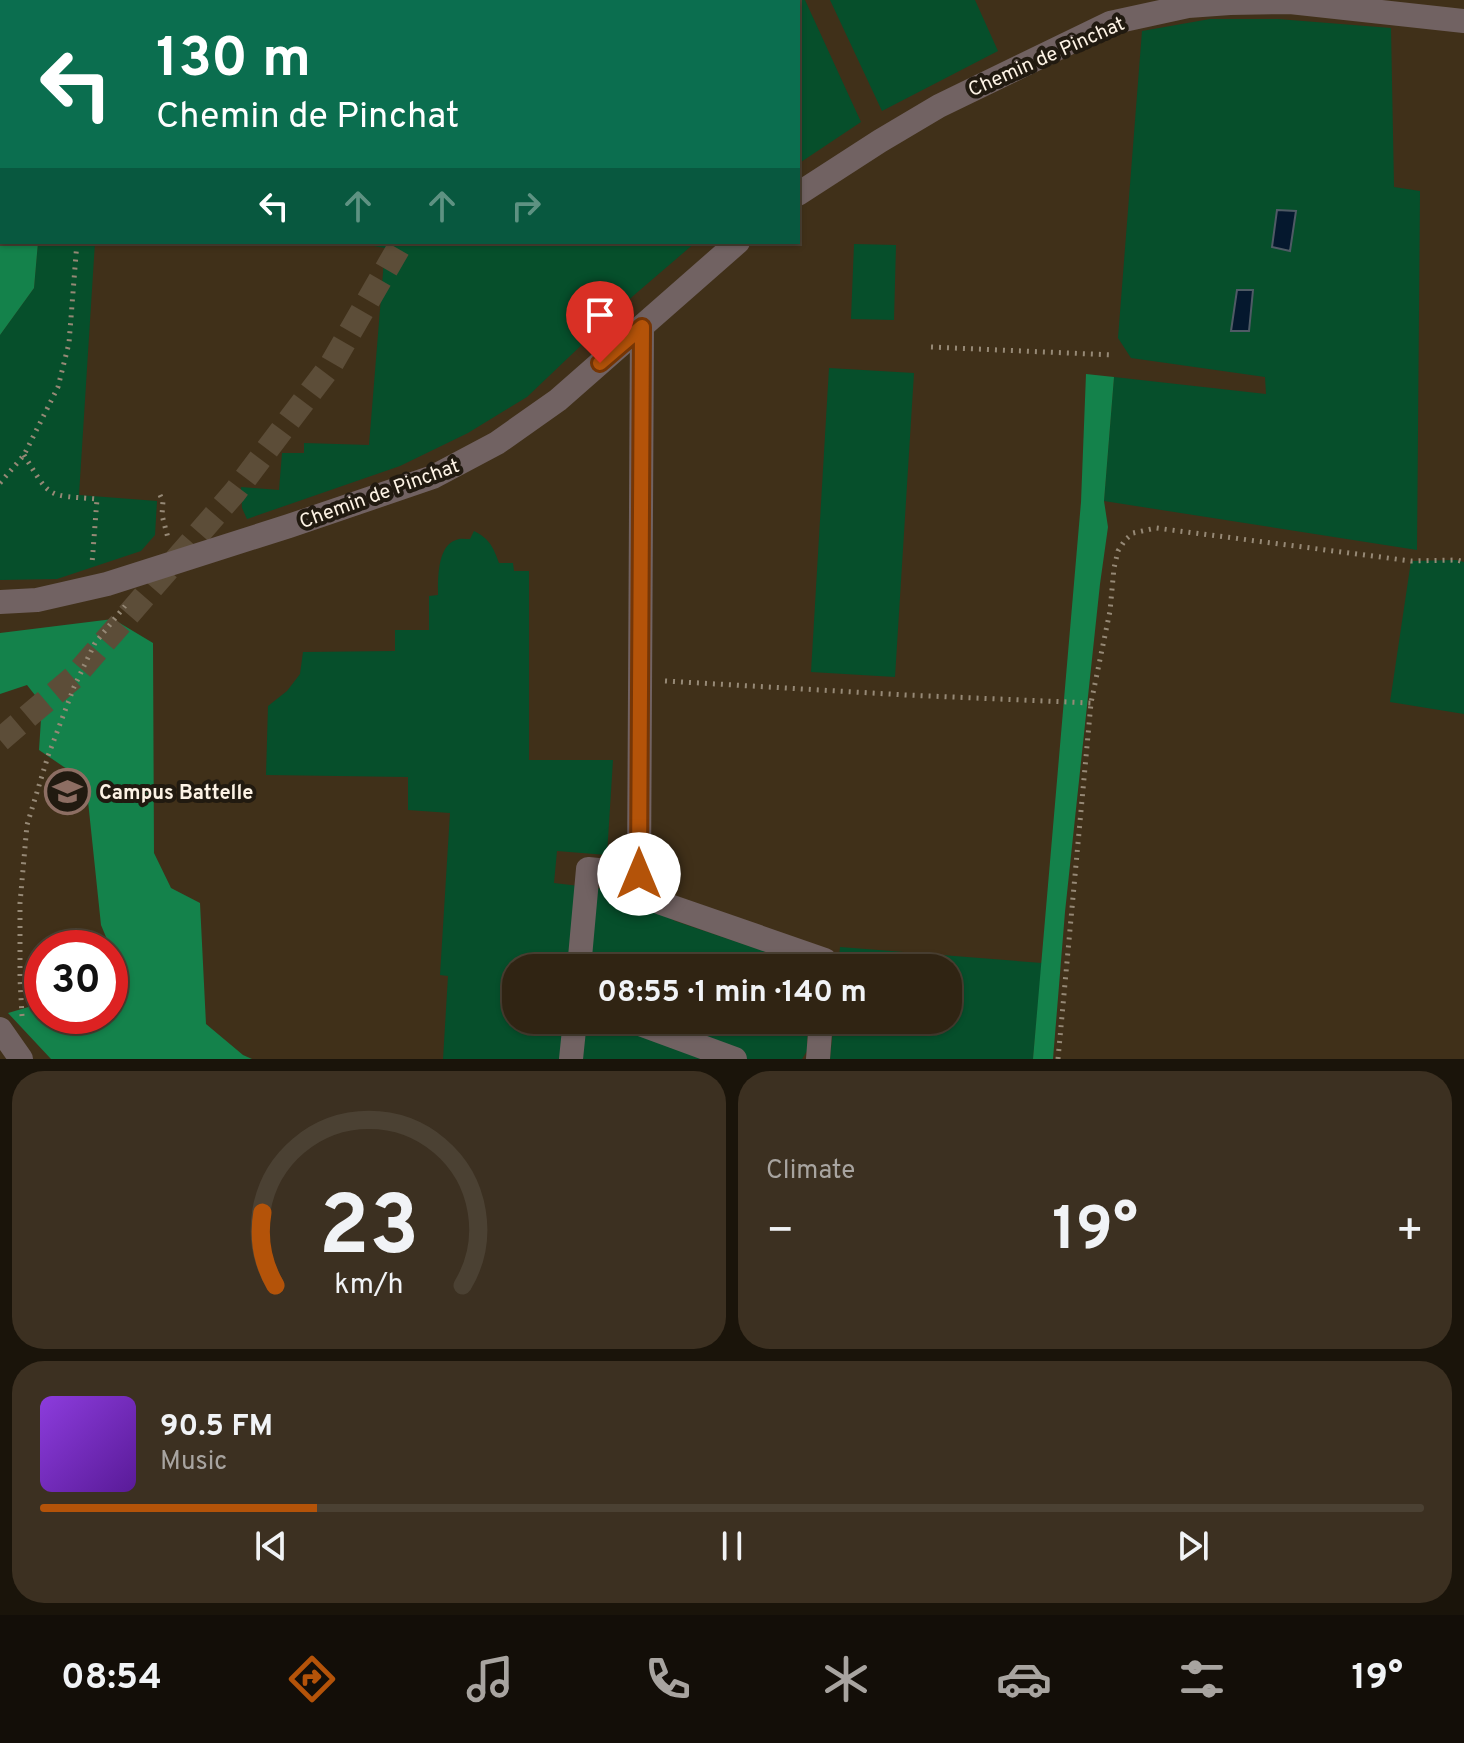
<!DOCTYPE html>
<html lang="en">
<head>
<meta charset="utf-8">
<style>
  body { margin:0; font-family:Overpass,sans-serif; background:#3c3021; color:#f1f3f6; height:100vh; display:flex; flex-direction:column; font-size:30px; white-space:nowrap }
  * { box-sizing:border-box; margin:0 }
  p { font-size:26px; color:#a8a4a0 }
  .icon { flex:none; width:44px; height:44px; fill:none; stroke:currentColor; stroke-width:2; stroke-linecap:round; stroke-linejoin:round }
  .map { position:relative; height:1059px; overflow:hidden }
  .side { display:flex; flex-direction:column; gap:12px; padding:12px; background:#1a140a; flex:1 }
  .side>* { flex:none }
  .guide { position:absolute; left:0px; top:0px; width:800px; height:244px; box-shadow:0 2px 6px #0004,0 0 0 2px #4b4133; background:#0b6e4f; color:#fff; overflow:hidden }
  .speed { position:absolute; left:24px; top:930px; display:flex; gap:16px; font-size:40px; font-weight:700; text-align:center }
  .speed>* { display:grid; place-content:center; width:104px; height:104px; border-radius:50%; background:#302413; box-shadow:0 2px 6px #0004,0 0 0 2px #4b4133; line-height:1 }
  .speed .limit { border:12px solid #d22; background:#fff; color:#111 }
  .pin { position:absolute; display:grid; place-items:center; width:68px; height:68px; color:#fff; margin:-82px -34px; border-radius:50% 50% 50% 0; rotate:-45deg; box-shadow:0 0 8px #0007 }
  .pin .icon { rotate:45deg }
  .me { position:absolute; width:88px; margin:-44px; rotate:0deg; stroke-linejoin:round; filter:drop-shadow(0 0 6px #0008) }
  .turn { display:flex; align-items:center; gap:28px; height:168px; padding:0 24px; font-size:36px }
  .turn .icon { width:104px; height:104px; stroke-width:2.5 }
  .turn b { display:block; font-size:56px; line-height:68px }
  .lanes { display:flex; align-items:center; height:76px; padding:0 24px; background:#0003; justify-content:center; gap:40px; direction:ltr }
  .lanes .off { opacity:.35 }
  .big { font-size:60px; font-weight:700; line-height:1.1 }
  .side .card { flex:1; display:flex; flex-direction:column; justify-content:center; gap:12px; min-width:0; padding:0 28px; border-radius:32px; background:#3c3021 }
  .side .dial { align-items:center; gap:0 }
  .dial svg { height:208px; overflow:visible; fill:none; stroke:#4b4133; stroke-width:7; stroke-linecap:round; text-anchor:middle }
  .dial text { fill:#f1f3f6; stroke:none }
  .song { display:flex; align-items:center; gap:24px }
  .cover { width:96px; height:96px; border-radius:12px; background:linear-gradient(135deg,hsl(270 70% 55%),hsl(270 70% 35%)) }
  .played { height:8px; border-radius:4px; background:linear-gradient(90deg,#b45309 20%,#4b4133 20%) }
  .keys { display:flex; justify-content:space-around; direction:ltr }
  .heat { display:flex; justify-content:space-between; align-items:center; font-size:44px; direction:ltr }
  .side .tiles { flex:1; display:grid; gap:12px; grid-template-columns:1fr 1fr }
  .card:last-child { grid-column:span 2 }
  .trip { position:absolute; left:502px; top:954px; width:460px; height:80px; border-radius:32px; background:#302413; box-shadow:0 2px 6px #0004,0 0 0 2px #4b4133; font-weight:700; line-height:80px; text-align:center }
  .tab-bar { display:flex; height:128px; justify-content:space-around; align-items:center; background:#130e08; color:#a8a4a0 }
  .tab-bar .icon { width:56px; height:56px }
  .tab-bar .active { color:#b45309 }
  .tab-bar b { font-size:36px; color:#f1f3f6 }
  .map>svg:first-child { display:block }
  .green { fill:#064f2b }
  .forest { fill:#14824b }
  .water { fill:#05182e; stroke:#4f5a65; stroke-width:2 }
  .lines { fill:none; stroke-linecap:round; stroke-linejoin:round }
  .major-tunnel { stroke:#5c4d38; stroke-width:24; stroke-dasharray:24 12; stroke-linecap:butt }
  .path { stroke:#968976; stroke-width:5; stroke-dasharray:2 6; stroke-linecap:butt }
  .minor { stroke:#716262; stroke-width:24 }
  .route-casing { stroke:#753606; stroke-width:20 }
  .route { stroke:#b45309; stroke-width:14 }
  .labels { text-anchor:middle; stroke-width:8; stroke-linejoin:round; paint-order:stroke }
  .street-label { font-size:20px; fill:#fdf3e5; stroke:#211a10 }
  .poi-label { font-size:20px; font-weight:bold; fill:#fdf3e5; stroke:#211a10; text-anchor:start }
</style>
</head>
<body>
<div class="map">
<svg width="1464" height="1059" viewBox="0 0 1464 1059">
  <rect width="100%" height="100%" fill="#403019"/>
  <g class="green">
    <path d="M445,0H805L861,122L798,164V2H444Z"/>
    <path d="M830,0H975L998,51L882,111Z"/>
    <path d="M1210,19H1278L1391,28L1394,187L1420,191L1417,550L1104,501L1114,377L1266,394L1265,377L1131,358L1118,338L1142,31Z"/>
    <path d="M38,242H95L79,495L157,501L155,535L141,551L57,579L0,580V335L34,288Z"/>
    <path d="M350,242H696L633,296L527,397L468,433L400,466L247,519L242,508L241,487L279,490L282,453H304V443L369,445L385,248Z"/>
    <path d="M854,244L896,245L894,320L851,319Z"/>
    <path d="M829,368L914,373L895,677L811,672Z"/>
    <path d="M474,531C490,539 493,547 499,563H513L514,571H529V760H613L607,855L557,851L554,883L604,889L638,899L675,921L805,965L807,968H516V1020H808L807,1051L802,1059H443L448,976L440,975L450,813L408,810V777L266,775L268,706L287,691L300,674L303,652L395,651V630H429V596L438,595C438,580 437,546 456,540C460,538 465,539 470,539Z"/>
    <path d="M1456,560L1464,562V714L1390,702L1411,561Z"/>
    <path d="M840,947L1042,963L1033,1059H830L834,1020H948V968H838Z"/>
  </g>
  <g class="forest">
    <path d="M2,49V242H38L34,288L0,335V54Z"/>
    <path d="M1086,374L1114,377L1104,501L1108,527L1100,584L1065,912L1053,1059H1033L1081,502Z"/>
    <path d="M113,619L153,643L154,853L171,888L200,903L206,1024L243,1055L252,1059H51L8,1013L42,1003V1016H110V984L124,980L101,925L86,782L39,750L42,704L27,685L0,694V633Z"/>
  </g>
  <g class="water">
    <path d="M1277,210L1296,211L1290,251L1272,247Z"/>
    <path d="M1237,290H1253L1249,331H1231Z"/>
  </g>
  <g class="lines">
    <g class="major-tunnel">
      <path d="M506,2L507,0"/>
      <path d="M0,740L74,677L235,492L331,365L402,242"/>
    </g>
    <g class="path">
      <path d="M399,0L400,2"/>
      <path d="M246,2L252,1L267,2"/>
      <path d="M175,243L181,242"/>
      <path d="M931,347L1114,355"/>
      <path d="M24,455C51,499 46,495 97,499L92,564"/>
      <path d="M0,483L24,455L58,387L69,343L77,242"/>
      <path d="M160,495L163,501L162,515L168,538"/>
      <path d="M665,681L906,695L1091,703"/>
      <path d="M22,1016L20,979V903L27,825L48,756L74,687L95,643L125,606"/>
      <path d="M1058,1059L1091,703L1110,611L1114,568L1118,551L1125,540L1133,533L1156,528L1411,561L1457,560L1464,562"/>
    </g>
    <g class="minor">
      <path d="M798,194L880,141L939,106L1110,23L1188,6L1230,3L1290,2L1464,21"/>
      <path d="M642,327L639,874L661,903L825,960V968"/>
      <path d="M0,602L37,600L107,584L289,526L433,477L497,443L558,400L738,242"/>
      <path d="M579,968L588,869L639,874"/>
      <path d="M629,1020L735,1059"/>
      <path d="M0,1029L21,1059"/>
      <path d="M571,1059L575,1020"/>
      <path d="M818,1059L821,1020"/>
    </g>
  </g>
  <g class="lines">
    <defs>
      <path id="route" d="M600,363L642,327L639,874"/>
    </defs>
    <use href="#route" class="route-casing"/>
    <use href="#route" class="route"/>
  </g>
  <defs>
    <symbol id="university-ring" viewBox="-11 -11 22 22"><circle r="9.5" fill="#211a10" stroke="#8d6e63" stroke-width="1.5"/><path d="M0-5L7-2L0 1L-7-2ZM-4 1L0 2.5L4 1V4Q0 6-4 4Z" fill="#8d6e63"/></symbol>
  </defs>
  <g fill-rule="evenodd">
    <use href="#university-ring" x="42" y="766" width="51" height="51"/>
  </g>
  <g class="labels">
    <g class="street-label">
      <text transform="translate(1046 56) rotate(-24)" y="7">Chemin de Pinchat</text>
      <text transform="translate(379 493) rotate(-20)" y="7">Chemin de Pinchat</text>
    </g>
    <g class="poi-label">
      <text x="99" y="799">Campus Battelle</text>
    </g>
  </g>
</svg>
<div class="speed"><div class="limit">30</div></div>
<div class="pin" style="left:600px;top:363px;background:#d93025"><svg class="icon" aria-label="arrive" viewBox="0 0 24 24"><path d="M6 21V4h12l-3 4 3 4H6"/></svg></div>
<svg class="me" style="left:639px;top:874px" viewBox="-20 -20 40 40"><circle r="19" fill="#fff"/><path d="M0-13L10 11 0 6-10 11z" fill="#b45309"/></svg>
<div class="trip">08:55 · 1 min · 140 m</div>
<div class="guide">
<div class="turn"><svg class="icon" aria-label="left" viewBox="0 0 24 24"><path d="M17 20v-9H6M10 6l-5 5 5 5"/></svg><div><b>130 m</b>Chemin de Pinchat</div></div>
<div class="lanes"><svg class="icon" aria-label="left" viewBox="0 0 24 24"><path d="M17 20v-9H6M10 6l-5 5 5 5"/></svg><svg class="icon off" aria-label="ahead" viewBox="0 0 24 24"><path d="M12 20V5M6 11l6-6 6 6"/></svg><svg class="icon off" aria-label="ahead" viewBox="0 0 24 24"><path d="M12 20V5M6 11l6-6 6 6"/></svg><svg class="icon off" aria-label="right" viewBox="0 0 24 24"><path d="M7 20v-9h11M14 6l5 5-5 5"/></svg></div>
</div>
</div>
<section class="side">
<div class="tiles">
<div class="card dial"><svg viewBox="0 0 100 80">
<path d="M14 69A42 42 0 1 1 86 69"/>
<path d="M14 69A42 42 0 0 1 9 41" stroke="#b45309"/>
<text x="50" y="56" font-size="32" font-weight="700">23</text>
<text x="50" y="72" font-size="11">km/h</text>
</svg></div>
<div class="card"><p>Climate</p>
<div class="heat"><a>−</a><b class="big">19°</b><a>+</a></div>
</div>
<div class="card">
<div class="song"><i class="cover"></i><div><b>90.5 FM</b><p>Music</p></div></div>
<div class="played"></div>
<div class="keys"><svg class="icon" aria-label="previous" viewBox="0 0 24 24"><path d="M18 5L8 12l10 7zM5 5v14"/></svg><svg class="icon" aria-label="pause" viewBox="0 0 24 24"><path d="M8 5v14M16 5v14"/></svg><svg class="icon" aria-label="next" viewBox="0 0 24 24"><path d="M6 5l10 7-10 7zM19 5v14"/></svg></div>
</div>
</div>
</section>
<nav class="tab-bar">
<b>08:54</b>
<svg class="icon active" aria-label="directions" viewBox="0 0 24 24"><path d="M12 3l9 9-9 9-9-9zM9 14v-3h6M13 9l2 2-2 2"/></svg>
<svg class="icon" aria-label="music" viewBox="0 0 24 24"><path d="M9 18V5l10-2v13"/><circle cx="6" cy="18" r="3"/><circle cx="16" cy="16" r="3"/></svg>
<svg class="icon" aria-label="phone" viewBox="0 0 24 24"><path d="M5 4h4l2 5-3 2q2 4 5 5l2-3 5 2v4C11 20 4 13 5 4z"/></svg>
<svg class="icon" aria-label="climate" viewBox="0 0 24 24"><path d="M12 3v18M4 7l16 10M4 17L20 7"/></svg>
<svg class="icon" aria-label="car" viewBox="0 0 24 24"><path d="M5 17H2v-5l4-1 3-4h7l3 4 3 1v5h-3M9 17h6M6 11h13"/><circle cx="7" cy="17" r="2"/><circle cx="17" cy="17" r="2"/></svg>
<svg class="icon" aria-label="filters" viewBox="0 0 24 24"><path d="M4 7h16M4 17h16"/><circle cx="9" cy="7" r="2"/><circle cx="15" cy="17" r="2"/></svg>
<b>19°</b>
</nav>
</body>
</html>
